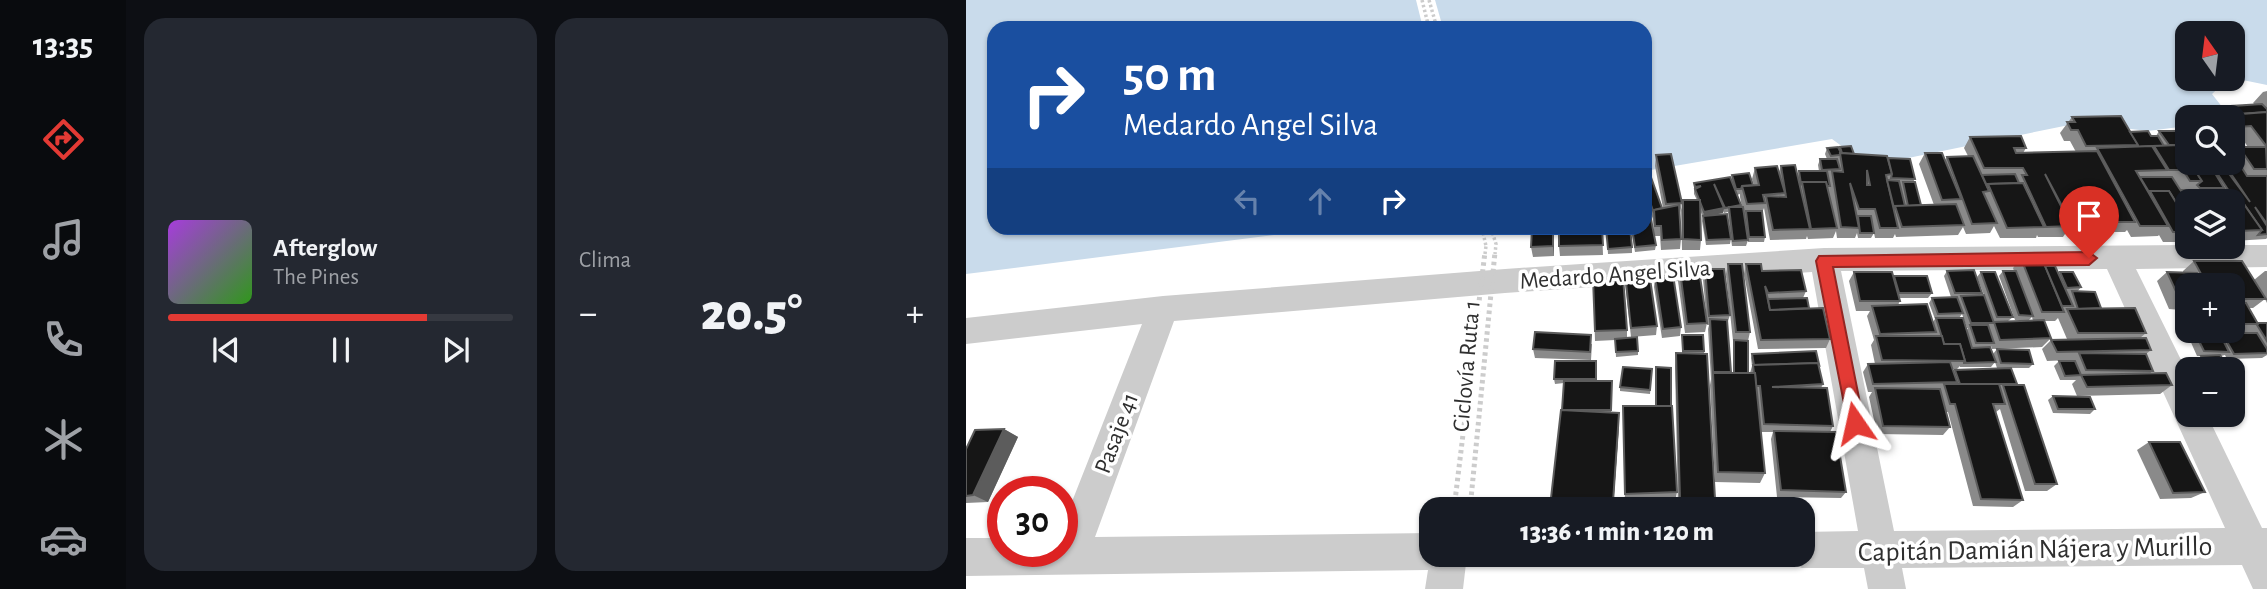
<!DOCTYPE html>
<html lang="es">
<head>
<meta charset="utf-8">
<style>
  body { margin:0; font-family:"Alegreya Sans",sans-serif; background:#242831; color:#f1f3f6; height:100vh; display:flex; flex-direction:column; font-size:26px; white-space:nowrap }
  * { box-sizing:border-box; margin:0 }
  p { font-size:23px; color:#9ea1a6 }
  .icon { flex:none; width:38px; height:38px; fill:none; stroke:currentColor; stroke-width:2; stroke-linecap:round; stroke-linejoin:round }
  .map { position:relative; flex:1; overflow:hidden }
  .sheet { display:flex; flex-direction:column; gap:18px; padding:18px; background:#0d0f14; width:840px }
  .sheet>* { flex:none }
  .hud { position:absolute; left:21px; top:21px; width:665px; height:214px; border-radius:21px; box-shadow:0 2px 5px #0004; background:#1a4fa0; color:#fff; overflow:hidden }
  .needle { width:46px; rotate:346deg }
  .controls { position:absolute; left:1209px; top:21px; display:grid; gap:14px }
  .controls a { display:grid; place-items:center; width:70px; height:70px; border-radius:14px; background:#171b24; box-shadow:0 2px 5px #0004; font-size:35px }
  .speed { position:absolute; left:21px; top:476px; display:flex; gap:14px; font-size:35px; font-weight:700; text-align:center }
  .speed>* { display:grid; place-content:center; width:91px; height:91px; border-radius:50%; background:#171b24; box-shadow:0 2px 5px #0004; line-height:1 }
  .speed .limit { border:10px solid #d22; background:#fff; color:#111 }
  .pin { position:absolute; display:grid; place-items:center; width:60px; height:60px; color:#fff; margin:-72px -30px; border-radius:50% 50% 50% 0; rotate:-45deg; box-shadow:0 0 7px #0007 }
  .pin .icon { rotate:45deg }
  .me { position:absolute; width:77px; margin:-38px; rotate:349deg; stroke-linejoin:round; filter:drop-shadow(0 0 5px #0008) }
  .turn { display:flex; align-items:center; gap:24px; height:147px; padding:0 21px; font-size:32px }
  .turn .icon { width:91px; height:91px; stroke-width:2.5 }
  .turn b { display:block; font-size:49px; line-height:60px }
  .lanes { display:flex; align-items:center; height:66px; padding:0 21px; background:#0003; justify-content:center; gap:35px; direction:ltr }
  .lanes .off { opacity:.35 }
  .big { font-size:52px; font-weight:800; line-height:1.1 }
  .sheet .card { flex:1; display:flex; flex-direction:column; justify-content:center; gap:10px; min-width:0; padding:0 24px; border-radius:21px; background:#242831 }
  .song { display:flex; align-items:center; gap:21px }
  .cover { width:84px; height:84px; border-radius:10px; background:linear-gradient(135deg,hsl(280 70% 55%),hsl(110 70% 35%)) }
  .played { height:7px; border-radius:4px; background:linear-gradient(90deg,#e33a34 75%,#363941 75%) }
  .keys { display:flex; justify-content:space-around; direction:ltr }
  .heat { display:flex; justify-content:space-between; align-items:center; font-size:38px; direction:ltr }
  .sheet .tiles { flex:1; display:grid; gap:18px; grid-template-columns:repeat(2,1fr) }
  .trip { position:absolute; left:453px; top:497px; width:396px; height:70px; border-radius:21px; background:#171b24; box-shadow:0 2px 5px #0004; font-weight:800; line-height:70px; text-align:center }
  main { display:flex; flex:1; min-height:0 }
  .dock { display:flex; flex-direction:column; width:126px; justify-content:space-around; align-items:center; background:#090b0e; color:#9ea1a6 }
  .dock .icon { width:49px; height:49px }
  .dock .current { color:#e33a34 }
  .dock b { font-size:32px; color:#f1f3f6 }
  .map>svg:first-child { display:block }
  .water { fill:#c9dbeb }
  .pier { fill:#fff }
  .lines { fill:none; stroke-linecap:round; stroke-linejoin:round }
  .path { stroke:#ccc; stroke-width:3.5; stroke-dasharray:2.5 2.5; stroke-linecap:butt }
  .street { fill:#ccc; fill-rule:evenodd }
  .path-bridge-far1 { stroke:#ccc; stroke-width:3.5; stroke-dasharray:2.5 2.5; stroke-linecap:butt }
  .path-bridge { stroke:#ccc; stroke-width:5; stroke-dasharray:3.5 3.5; stroke-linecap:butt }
  .wall { fill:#8a8a8a; fill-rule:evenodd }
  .shaded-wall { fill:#5c5c5c }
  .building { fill:#161616; stroke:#5c5c5c; stroke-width:2; fill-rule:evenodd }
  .route { fill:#e33a34; stroke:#942622; stroke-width:2 }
  .labels { text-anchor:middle; stroke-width:7; stroke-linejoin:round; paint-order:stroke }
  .street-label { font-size:24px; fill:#2f2f2f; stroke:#fff }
  .near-street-label { font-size:28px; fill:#2f2f2f; stroke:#fff }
</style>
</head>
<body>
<main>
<nav class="dock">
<b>13:35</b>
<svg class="icon current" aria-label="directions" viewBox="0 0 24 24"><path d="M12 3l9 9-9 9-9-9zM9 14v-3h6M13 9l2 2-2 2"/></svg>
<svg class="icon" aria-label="music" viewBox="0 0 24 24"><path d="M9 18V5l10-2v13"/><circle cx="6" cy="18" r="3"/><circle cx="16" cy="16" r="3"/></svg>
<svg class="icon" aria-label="phone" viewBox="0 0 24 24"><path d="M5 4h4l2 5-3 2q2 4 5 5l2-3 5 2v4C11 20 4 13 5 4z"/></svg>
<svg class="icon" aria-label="climate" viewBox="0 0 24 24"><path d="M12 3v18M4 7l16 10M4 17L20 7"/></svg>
<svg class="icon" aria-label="car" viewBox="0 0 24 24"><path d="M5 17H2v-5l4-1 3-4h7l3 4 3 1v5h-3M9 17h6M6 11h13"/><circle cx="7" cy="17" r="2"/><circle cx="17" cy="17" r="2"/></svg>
</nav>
<section class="sheet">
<div class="tiles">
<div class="card">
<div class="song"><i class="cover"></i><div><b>Afterglow</b><p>The Pines</p></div></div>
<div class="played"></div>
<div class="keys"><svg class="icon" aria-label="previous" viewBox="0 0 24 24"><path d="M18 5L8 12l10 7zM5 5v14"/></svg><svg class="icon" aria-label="pause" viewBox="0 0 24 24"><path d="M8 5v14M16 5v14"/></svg><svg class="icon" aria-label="next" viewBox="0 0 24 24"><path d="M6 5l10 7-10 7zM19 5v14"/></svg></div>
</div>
<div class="card"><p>Clima</p>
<div class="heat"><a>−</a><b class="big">20.5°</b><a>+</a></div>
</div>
</div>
</section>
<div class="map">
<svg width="1301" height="589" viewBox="0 0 1301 589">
  <rect width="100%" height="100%" fill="#fff"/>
  <path class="water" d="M0,0H1301V85L1267,78V33H1222V79H1262L1246,94L1264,117H1222L1221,126L1182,131L1113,123L903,166L866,139L679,171V28H28V228H363L0,274Z"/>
  <path class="pier" d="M450,0H469L477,28H457Z"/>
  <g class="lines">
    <g class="path">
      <path d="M456,0L463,28"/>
      <path d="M463,0L471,28"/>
      <path d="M516,228L520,246"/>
    </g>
    <path class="street" d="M1222,245H1301V267L1170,269L1222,374V415H1241L1296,528H1301V589H1287L1276,565L936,568L940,589H902L898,568H836L823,563L820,555H836V532L892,531L846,272L539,293L208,321L129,537L466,533V555H501L497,589H459L462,570L0,576V538H37V551H96V527L176,324L0,344V318L197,296L539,269L858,248ZM1141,269L1259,528L928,531L875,271Z"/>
    <g class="path-bridge-far1">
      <path d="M525,228L530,244L529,254"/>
      <path d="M519,254L520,246"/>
    </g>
    <g class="path-bridge">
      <path d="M488,509L519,252"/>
      <path d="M504,509L529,252"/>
    </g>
  </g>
  <g class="wall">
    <path d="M1301,91V238L1300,239L1267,241V201H1222V241H1218L1217,242H1197L1193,235L1192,236L1165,237L1161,230L1159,232H1121L1120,233L1099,234L1097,237H1072L1071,235L1070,238H1034L1028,226L1024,233L1000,234L997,227L992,235L930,237L929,234L927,238H909L908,233L905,238H892L891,233L889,238H871L870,231L867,238L842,239L841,236L840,239L804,240L798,208L796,213L799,237L798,242H782V240L780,246H766L765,239L764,244L740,245L736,221L737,217L734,210L735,240L734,250H716L715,210L717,200H731L728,194V183L765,180L766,175L788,185L786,179L789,168L813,172L815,166L832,176L833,171H853L852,165L854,159H861L859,154L861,148L873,149L874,147L888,154L922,158L949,179L947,182L955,205H968L953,164L959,153L979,160L981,157L1002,156L998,148L1004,137L1060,148L1057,153L1110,152L1104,141H1098L1094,133L1106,117L1185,136H1190L1193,131L1217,134L1222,128V163H1267V153L1273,147H1282L1275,137L1267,138V117H1259L1263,115L1260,112L1266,106L1288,104L1287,103L1297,92ZM774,194V197L776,207H774L775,205L771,195ZM757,211L758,213L762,212L765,239L746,215L757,213Z"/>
    <path d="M690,155L716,203L714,213H713L715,239L714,249L695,250L694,236H688L687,219L682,206V210L679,211V169L696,208H697L689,166Z"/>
    <path d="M566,228H588V256L567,257L565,247Z"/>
    <path d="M636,228L637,255L594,256L593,246Z"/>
    <path d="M640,228L666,247V253L642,254Z"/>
    <path d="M665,228H679L690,245L689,250L669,252Z"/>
    <path d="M1055,258L1079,266L1093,274L1094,272L1115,287L1111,292L1135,308L1180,333L1174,338L1185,350L1180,354L1187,371L1183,374L1206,385L1194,394L1111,396L1106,384L1112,378L1110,380H1094L1088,366L1093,361L1105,360L1081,361L1076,349L1085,340L1101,339L1092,318L1089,321H1078L1085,338L1076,347L1026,349L1025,346L1024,347L1027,354L1031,349L1067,364L1063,368H1045L1051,384L1049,385L1091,484L1081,491H1059L1034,409L1030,412L1057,500L1047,507L1007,506L982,412H980L984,427L977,435L911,434L903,397L906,392H902L897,372L902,364H909L905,345L908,340L901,316L904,311H890L883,281L888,272L928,277L966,293L962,298H933L934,301L932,305L967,322L969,319L963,303L966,298L985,297L978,276L981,271L1016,293L1014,295L1023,308L1011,277L1015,272L1047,317L1042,321H1067L1066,317L1062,321L1049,320L1033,276L1037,271H1048L1047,268ZM996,314L1001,328H1002L1001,330L993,318ZM1029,362L1031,368H1042L989,370L987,372L986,369H991L994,366V367H1025Z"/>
    <path d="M1228,261L1288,280L1299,271H1301V303L1299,299L1287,308H1283L1292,323H1301V355L1296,358L1261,359L1259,355L1255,356L1262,367L1259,369H1233L1228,361L1235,356H1238H1231L1223,338L1228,334H1222L1211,313L1215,310L1203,309L1191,281L1201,272H1217V271ZM1222,285H1267V331H1222Z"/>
    <path d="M762,264L784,332L782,341V373H784L786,366L785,358L786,354L857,384L855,388L867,426L864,432L880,492L875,498L811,497L805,439L807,432H795L799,473L794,483L749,482L744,385L745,379L742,329L743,325H741L737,279L739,269L764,315L761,324L765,373H767V345L768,341H767L760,274Z"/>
    <path d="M780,264L840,291L837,298L864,339L860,348L792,349L778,274Z"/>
    <path d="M714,271L741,323L739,332L719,333L712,281Z"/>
    <path d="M659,273L691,326L690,335L665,337L659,283Z"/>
    <path d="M689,277L715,327L714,336L696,338L688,287Z"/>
    <path d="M627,278L661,330V338L672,351V355L650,357L649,340L629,341Z"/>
    <path d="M716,335L738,351L749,499L746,509L712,508L709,366L710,353H716Z"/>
    <path d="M626,344L625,360L569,358L567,349Z"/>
    <path d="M630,361V381H646L645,413L653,425L647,509H616L587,507L585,498L596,410L598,383L589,384L588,379Z"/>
    <path d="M686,369L684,394L654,391V387Z"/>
    <path d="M1087,396L1129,409L1124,414L1087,413L1082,400Z"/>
    <path d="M705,406L711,492L709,502L659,503L657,418Z"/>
    <path d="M38,429L52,437L22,502L0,503V449Z"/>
    <path d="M1183,442L1239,492L1225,498L1194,499L1171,450Z"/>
  </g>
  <g class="shaded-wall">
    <path d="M683,200L682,210L679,211V201Z"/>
    <path d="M758,208L757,213L737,217L738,212Z"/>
    <path d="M587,228H588V256L587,246Z"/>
    <path d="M653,413V425L647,509V502Z"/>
    <path d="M38,429L52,437L22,502L7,495Z"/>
  </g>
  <g class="building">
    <path d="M1296,104L1301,109V112L1272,114L1266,106Z"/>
    <path d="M1301,112V147L1285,126L1272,127L1267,121V117H1264L1262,115Z"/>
    <path d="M1155,116L1172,145L1120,146L1112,130H1105L1101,122H1109L1106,117Z"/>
    <path d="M1182,131L1185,136H1192L1198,146H1188L1187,147L1186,146L1171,147L1172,145L1164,132Z"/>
    <path d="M1193,131H1215L1222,142V158L1213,145H1203Z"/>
    <path d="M1055,136L1060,148H1048L1050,153L1131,151L1169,222H1130L1126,214L1129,223H1105L1079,174L1105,226L1080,227L1056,175H1061L1057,168H1018L1004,137Z"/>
    <path d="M1213,145L1222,158V163H1224L1236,181H1224L1217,170H1203L1188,146Z"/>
    <path d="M885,146L888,154L876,153L874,147Z"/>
    <path d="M1186,146L1201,170L1170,171L1202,226H1174L1131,148Z"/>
    <path d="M872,147L875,153L873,155L865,156L861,148Z"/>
    <path d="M1273,147H1300L1301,169H1288Z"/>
    <path d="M874,153L921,156L926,174L920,175L932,228H914L909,209H893L884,183L893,228L875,227L866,171L877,172ZM901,170L904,185H901Z"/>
    <path d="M959,153H976L995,199L976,200Z"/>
    <path d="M705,154L716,203L700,204L690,155Z"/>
    <path d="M1267,154L1281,176H1301V224L1289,207L1301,226V234L1292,235L1296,230L1275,200H1269L1247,167H1258L1284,202L1259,165H1244L1258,188H1234L1231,185L1236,181L1224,163H1267Z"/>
    <path d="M1007,156L1023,191L1017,192L1031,223L1006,224L981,157Z"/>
    <path d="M922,158L944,159L949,179L925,178L926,174Z"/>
    <path d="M854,159H871L874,169L856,170Z"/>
    <path d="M829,165L844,229L807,230L800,196L820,197L815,166Z"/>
    <path d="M811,166L819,193L797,195L799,203L781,204L776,186L793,185L789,168Z"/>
    <path d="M679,169H682L696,208L688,210V213L679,189Z"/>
    <path d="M833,171H861L864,186H861L860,182H836L835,184Z"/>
    <path d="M783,173L787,185L776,186L775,189H770L766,175Z"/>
    <path d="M1049,174L1053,183L1022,184L1021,186L1016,175Z"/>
    <path d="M764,177L775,205L759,208L748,184L758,208L738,212L729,189L735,186L729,187L728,183Z"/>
    <path d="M1174,177H1206L1222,202V203L1212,204H1222V222L1203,191H1184L1183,192Z"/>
    <path d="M921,180L933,181L939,206H929L928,208Z"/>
    <path d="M836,182H860L871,228L845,229Z"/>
    <path d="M937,182H949L955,205L942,206Z"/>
    <path d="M1057,183L1078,227L1041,228L1022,184Z"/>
    <path d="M679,189L683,200L679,201Z"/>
    <path d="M1216,190H1259L1265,200L1223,201Z"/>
    <path d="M1184,191H1203L1222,222V232H1207Z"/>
    <path d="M717,200H734L735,240L717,239Z"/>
    <path d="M1252,200H1275L1296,230L1272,231L1267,223V201H1253Z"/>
    <path d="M990,204L998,225L936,227L929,206Z"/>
    <path d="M713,205L715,239L696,240L695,226H689L688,210Z"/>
    <path d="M763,207H777L782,240L767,241Z"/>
    <path d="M780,211H796L799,237H783Z"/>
    <path d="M684,214L690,245L669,247L666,228H679V215Z"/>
    <path d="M761,214L765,239L741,240L737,216Z"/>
    <path d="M892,216H905L908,233H894Z"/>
    <path d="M566,228H587V246L565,247Z"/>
    <path d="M593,228H636L637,245L593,246Z"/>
    <path d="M640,228H664L666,247L642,249Z"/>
    <path d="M1055,258H1076L1098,312H1076Z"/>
    <path d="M1228,261H1276L1300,299H1267V285H1241Z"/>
    <path d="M762,264H776L784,332H770Z"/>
    <path d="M780,264H795L796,271L835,270L840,291L802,293L799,286L804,310L857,308L864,339L795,340Z"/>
    <path d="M1079,266H1089L1107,306H1096Z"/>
    <path d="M739,269H758L764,315L743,316Z"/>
    <path d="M733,270L741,323L721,324L714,271Z"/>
    <path d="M1008,270L1016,293H989L981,271Z"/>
    <path d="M1037,271H1050L1067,316L1053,315Z"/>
    <path d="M683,272L691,326L665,328L659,273Z"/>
    <path d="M888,272H926L934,301H894Z"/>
    <path d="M1015,272H1029L1047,317H1031Z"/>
    <path d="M1094,272H1107L1115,287L1101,288Z"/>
    <path d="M1201,272L1231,273L1237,285H1222V300H1214Z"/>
    <path d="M707,275L715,327L697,329L689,277Z"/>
    <path d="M928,276H961L966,293H933Z"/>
    <path d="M657,277L661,330L629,331L627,278Z"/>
    <path d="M1106,291L1129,292L1135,308L1112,309Z"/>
    <path d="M1018,295L1028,323H1005L995,296Z"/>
    <path d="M991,297L997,313L972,314L966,298Z"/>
    <path d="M841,298L843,308L804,310L802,299Z"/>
    <path d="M1267,303H1280L1292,324H1267Z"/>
    <path d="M961,304L970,332L914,334L906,306Z"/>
    <path d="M1169,308L1180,333H1112L1101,309Z"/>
    <path d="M970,318H997L1006,348L1024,347L1030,362L998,363V361H999L994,344H978Z"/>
    <path d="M744,319L761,320L765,372H747Z"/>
    <path d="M1078,320L1085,338L1034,340L1028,322Z"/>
    <path d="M1292,323H1301V341L1291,325L1292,324Z"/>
    <path d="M1004,325H1022L1028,343H1010Z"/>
    <path d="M569,332L625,335L624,352L567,349Z"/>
    <path d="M1229,333L1254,334L1263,352L1238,351Z"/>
    <path d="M1256,333H1291L1301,349V353L1268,354Z"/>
    <path d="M716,335H737L738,351H717Z"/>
    <path d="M910,336H976L978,344H994L999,361L916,360Z"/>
    <path d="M671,337L672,351L650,352L649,339Z"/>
    <path d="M1180,338L1185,350L1091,352L1085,340Z"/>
    <path d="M768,340L782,341V373H768Z"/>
    <path d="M1031,349L1063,350L1067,364L1035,363Z"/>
    <path d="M850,351L853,364L852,363L788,365L786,354Z"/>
    <path d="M710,353L741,354L749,499H714Z"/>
    <path d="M1113,353L1180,354L1187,371L1120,370Z"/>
    <path d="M1254,355L1262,367L1242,369L1235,356Z"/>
    <path d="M589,361H630V379H588Z"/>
    <path d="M1093,361H1109L1115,375L1099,376Z"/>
    <path d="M984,362L991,382L907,384L902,364Z"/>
    <path d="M852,363L857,384L806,387L861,388L867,426L798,424L794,386H790L789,373H788L787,365Z"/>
    <path d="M657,367L686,369L684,390L654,387Z"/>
    <path d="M690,367L705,368V406H690Z"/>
    <path d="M1045,368L1051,384H994L989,370Z"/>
    <path d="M747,373H789L799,473L752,472Z"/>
    <path d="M1200,373L1206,385L1121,387L1115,375Z"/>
    <path d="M598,381H646L645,410H596Z"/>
    <path d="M978,384H1033L1039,404H1027L1057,500L1015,499L989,404H984Z"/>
    <path d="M1037,385H1058L1091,484H1069Z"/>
    <path d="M909,388L974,389L984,427L917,426Z"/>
    <path d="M1087,396L1124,397L1129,409H1092Z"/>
    <path d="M657,406H706L711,492L659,494Z"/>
    <path d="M595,410L653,413L647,502L585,498Z"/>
    <path d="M38,429L7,495L0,496V449L9,430Z"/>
    <path d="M808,431L870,432L880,492L815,490Z"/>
    <path d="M1183,442H1214L1239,492L1207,493Z"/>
  </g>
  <path class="route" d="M1123,252L1131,258L1123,265L867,267L898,423L895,429L889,431L883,429L850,261L853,256Z"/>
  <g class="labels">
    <g class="street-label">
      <text transform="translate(649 274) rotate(-4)" y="8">Medardo Angel Silva</text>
      <text transform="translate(500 366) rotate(-85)" y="8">Ciclovía Ruta 1</text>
      <text transform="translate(150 433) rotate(-69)" y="8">Pasaje 41</text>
    </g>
    <g class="near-street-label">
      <text transform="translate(1069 548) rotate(-1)" y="10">Capitán Damián Nájera y Murillo</text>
    </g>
  </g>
</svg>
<div class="controls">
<a><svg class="needle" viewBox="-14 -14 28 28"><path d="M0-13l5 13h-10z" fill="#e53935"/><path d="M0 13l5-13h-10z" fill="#9ea1a6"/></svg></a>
<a><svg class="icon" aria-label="search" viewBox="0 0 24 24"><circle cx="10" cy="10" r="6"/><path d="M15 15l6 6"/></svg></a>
<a><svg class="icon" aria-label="layers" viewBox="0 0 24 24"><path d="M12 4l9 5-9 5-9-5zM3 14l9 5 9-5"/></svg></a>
<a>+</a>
<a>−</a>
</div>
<div class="speed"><div class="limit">30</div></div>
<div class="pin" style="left:1123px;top:258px;background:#d93025"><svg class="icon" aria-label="arrive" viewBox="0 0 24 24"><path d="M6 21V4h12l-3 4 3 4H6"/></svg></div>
<svg class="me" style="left:889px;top:423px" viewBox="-20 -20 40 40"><path d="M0-17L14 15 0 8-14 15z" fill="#e33a34" stroke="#fff" stroke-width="4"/></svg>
<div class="trip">13:36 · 1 min · 120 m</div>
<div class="hud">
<div class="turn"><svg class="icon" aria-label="right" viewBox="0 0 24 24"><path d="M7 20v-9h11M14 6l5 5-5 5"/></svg><div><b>50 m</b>Medardo Angel Silva</div></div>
<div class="lanes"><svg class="icon off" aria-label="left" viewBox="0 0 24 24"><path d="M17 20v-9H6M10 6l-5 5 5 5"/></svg><svg class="icon off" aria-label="ahead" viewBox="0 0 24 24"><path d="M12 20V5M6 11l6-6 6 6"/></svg><svg class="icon" aria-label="right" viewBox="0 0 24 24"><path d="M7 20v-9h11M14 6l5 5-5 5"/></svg></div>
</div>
</div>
</main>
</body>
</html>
